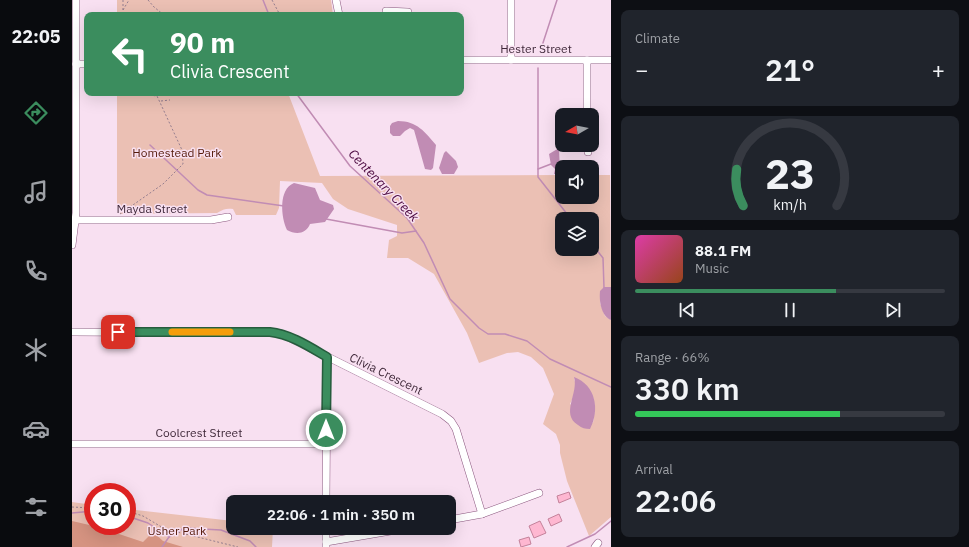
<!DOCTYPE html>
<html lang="en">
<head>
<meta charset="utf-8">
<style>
  body { margin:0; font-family:"IBM Plex Sans",sans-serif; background:#20242c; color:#f1f3f6; height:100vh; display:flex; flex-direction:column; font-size:15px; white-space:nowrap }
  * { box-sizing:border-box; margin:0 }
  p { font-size:13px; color:#9ea1a6 }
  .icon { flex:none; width:22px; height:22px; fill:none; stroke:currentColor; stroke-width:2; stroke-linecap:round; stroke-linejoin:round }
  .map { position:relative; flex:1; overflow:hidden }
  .details { display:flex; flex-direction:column; gap:10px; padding:10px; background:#0d0f14; width:358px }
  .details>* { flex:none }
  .banner { position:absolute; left:12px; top:12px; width:380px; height:84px; border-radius:8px; box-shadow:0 4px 16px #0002; background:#3b8d5e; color:#fff; overflow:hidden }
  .needle { width:26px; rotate:261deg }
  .buttons { position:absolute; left:483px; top:108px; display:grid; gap:8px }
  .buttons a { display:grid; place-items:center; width:44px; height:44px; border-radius:8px; background:#171b24; box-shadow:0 4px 16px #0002; font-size:20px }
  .speed { position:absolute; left:12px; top:483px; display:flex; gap:8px; font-size:20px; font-weight:700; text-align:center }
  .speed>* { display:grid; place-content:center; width:52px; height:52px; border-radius:50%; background:#171b24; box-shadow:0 4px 16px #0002; line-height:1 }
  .speed .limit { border:6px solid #d22; background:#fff; color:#111 }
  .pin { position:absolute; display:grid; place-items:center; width:34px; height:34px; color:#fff; margin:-17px; border-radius:8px; box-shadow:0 2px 6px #0006 }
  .me { position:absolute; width:44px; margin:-22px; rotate:0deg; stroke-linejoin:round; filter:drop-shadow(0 0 3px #0008) }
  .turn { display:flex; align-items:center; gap:14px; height:84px; padding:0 20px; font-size:18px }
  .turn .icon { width:52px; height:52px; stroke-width:2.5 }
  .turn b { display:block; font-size:28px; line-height:34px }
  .big { font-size:30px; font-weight:600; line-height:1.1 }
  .details .tile { flex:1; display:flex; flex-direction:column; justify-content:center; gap:6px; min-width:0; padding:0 14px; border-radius:8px; background:#20242c }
  .details .dial { align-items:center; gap:0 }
  .dial svg { height:104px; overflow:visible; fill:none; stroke:#363941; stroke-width:7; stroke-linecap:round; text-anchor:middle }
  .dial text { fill:#f1f3f6; stroke:none }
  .song { display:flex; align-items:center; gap:12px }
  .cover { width:48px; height:48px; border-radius:6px; background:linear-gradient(135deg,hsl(320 70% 55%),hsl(20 70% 35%)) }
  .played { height:4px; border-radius:2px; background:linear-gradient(90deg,#3b8d5e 65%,#363941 65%) }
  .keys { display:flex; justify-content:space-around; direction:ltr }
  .heat { display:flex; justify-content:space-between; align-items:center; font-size:22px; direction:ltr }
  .charge { height:6px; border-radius:3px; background:linear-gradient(90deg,#34c759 66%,#363941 0) }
  .trip { position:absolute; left:154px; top:495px; width:230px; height:40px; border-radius:8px; background:#171b24; box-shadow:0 4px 16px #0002; font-weight:600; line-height:40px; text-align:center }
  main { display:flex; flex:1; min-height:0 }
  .tab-bar { display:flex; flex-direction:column; width:72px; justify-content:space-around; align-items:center; background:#090b0e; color:#9ea1a6 }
  .tab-bar .icon { width:28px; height:28px }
  .tab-bar .on { color:#3b8d5e }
  .tab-bar b { font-size:18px; color:#f1f3f6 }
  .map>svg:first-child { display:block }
  .green { fill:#ebc0b4; fill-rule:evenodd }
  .forest { fill:#d59381 }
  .water { fill:#c18cb4 }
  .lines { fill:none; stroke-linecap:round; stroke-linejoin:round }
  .stream { stroke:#c18cb4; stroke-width:1.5 }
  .building { fill:#feb7d1; stroke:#c4819a }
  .minor-casing { stroke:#8b577f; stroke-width:8 }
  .path { stroke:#957e8f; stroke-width:1; stroke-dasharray:2 2; stroke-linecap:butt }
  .minor { stroke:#fff; stroke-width:7 }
  .route-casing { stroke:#265c3d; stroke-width:10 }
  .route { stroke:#3b8d5e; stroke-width:7 }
  .slow { stroke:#f59e0b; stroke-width:7 }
  .labels { text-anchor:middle; stroke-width:3; stroke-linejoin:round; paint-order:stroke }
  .street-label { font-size:12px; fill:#3f2839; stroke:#f8e0f1 }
  .park-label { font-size:12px; fill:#551a0a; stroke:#f8e0f1 }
  .water-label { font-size:13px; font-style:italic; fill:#4a083f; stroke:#f8e0f1 }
</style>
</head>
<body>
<main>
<nav class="tab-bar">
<b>22:05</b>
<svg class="icon on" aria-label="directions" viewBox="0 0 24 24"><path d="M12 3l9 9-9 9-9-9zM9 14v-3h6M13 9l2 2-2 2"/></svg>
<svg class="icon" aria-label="music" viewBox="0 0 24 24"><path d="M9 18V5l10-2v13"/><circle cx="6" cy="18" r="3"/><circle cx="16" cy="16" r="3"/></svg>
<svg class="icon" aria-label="phone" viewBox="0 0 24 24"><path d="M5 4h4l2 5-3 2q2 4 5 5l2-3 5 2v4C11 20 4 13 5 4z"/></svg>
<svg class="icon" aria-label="climate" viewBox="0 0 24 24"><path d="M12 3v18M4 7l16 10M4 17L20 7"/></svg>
<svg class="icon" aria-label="car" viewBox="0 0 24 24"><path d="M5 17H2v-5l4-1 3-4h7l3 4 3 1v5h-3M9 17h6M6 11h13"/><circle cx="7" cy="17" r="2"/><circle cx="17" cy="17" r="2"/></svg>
<svg class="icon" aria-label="filters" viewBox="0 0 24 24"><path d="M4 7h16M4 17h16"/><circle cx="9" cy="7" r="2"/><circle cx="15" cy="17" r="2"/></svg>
</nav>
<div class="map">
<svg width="539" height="547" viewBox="0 0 539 547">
  <rect width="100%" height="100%" fill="#f8e0f1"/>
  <g class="green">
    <path d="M45,0H259L261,15H45Z"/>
    <path d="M45,93H216L248,176L490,175V197H520V175H538L539,287H534L528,303L533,316L539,320V517L517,536L495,481L488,453V445L484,434L471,424L482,394L471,368L459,357L446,352L435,353L407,363L395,333L362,274L336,258H315L317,240L325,236V225L276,209L261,199L250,183L208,181L207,208L204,215H164L161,209C155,208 151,209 145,213L45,214ZM490,219H520V249H490ZM502,378C523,391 525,400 521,423L498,404C502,396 505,387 502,378Z"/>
    <path d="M0,502L21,505V526H55V509L161,521V528H201L200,547H0Z"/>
  </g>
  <path class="forest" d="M0,521L26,527L71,542L81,532L91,541L111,547H0Z"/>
  <g class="water">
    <path d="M326,121C345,121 353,132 364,145L361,168L359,170L353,169L342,130L338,128L333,131L328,136H321L318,133V126L320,123Z"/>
    <path d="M487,148L488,174H482L483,169L479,165L477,154Z"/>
    <path d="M374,151L384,161L386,167L382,174H370L367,168L372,153Z"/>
    <path d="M222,183L243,188L248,200L261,205L262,209L253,222L238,224C234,234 224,235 215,230C209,218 206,189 222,183Z"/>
    <path d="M532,287H539V320C529,316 527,301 528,291Z"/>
    <path d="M502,377C524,385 528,410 518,429C513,429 510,428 506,425C488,414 507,393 502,377Z"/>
  </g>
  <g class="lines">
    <g class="stream">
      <path d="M191,0L197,15"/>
      <path d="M468,52L485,0"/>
      <path d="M466,68V177L499,219"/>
      <path d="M224,93L278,166L335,218L352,243L378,299L407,328L416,334H433L455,341L478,359L539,387"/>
      <path d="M78,145L126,190L135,195L212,206"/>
      <path d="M466,169L479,164"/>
      <path d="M254,219L330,233L344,231"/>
      <path d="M520,244L531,258L532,288"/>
      <path d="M0,513L21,511"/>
      <path d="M55,516L76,523L97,537"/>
      <path d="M90,547L97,537L112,528L149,530L178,541L184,547"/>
      <path d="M495,547L523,534L539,521"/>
    </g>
  </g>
  <g class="building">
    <path d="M497,492L499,498L487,503L485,496Z"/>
    <path d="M487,514L490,521L479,526L476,519Z"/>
    <path d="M468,521L474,533L462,538L457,526Z"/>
    <path d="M457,537L459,544L449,547L447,540Z"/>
  </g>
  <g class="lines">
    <defs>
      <g id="minor">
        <path d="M264,0L267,15"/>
        <path d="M439,0V60"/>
        <path d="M314,11L336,12"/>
        <path d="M389,60H539"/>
        <path d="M515,60V115"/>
        <path d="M4,64H15"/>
        <path d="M516,145V152"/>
        <path d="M4,220H139L156,217"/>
        <path d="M0,245L4,213V0"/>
        <path d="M0,332L208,333L370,414L379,421L384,429L410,514"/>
        <path d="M0,444H254"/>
        <path d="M254,502L255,357"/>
        <path d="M377,520L410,514L467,493"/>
        <path d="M254,528V547"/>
        <path d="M254,542L336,528"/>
        <path d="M523,547L526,543"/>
      </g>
    </defs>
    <use href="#minor" class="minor-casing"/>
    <g class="path">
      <path d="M51,0V15"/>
      <path d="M76,0L82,7L92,15"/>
      <path d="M200,0L208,15"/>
      <path d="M51,10L57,0"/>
      <path d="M89,101L98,100"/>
      <path d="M48,214L91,184L111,164L110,150L85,96L62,93"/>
      <path d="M0,507L21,508"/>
      <path d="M55,511L71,516L93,529L166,547"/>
    </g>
    <use href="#minor" class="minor"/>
  </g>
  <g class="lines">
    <defs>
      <path id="route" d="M46,332H198C218,334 238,347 255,357L254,430"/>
    </defs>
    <use href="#route" class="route-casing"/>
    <use href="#route" class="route"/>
    <path class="slow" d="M100,332H158"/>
  </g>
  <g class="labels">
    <g class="street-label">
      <text x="464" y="53">Hester Street</text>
      <text x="80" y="213">Mayda Street</text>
      <text transform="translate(314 374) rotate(26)" y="4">Clivia Crescent</text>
      <text x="127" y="437">Coolcrest Street</text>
    </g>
    <g class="park-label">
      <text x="105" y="157">Homestead Park</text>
      <text x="105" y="535">Usher Park</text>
    </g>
    <g class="water-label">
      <text transform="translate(312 185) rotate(46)" y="5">Centenary Creek</text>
    </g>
  </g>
</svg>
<div class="buttons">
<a><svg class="needle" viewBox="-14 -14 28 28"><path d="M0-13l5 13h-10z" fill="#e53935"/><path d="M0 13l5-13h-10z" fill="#9ea1a6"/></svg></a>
<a><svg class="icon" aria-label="sound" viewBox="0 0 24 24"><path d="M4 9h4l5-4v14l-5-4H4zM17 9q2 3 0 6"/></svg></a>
<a><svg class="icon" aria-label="layers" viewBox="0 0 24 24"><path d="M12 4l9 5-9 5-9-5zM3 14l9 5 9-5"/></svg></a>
</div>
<div class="speed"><div class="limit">30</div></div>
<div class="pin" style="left:46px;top:332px;background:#d93025"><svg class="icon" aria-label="arrive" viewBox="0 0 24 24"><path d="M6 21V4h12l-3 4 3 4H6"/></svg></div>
<svg class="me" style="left:254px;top:430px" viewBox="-20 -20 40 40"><circle r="17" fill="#3b8d5e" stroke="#fff" stroke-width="3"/><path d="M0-11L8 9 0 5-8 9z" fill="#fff"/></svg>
<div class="trip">22:06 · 1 min · 350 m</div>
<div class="banner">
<div class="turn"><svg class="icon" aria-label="left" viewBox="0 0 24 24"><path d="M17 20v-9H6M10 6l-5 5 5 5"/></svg><div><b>90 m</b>Clivia Crescent</div></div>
</div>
</div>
<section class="details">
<div class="tile"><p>Climate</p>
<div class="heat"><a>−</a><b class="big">21°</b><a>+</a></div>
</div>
<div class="tile dial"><svg viewBox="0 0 100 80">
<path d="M14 69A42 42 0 1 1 86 69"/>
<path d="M14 69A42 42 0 0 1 9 41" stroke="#3b8d5e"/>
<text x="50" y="56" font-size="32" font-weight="700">23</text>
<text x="50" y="72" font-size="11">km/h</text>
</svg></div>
<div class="tile">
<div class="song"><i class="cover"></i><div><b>88.1 FM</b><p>Music</p></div></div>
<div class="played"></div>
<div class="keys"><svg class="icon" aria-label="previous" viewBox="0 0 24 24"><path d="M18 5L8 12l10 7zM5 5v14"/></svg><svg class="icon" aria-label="pause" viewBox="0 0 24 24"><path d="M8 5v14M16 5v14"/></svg><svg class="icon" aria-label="next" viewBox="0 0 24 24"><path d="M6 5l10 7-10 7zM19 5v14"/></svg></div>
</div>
<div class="tile"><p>Range · 66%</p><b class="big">330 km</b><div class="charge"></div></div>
<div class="tile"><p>Arrival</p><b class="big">22:06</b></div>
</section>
</main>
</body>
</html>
